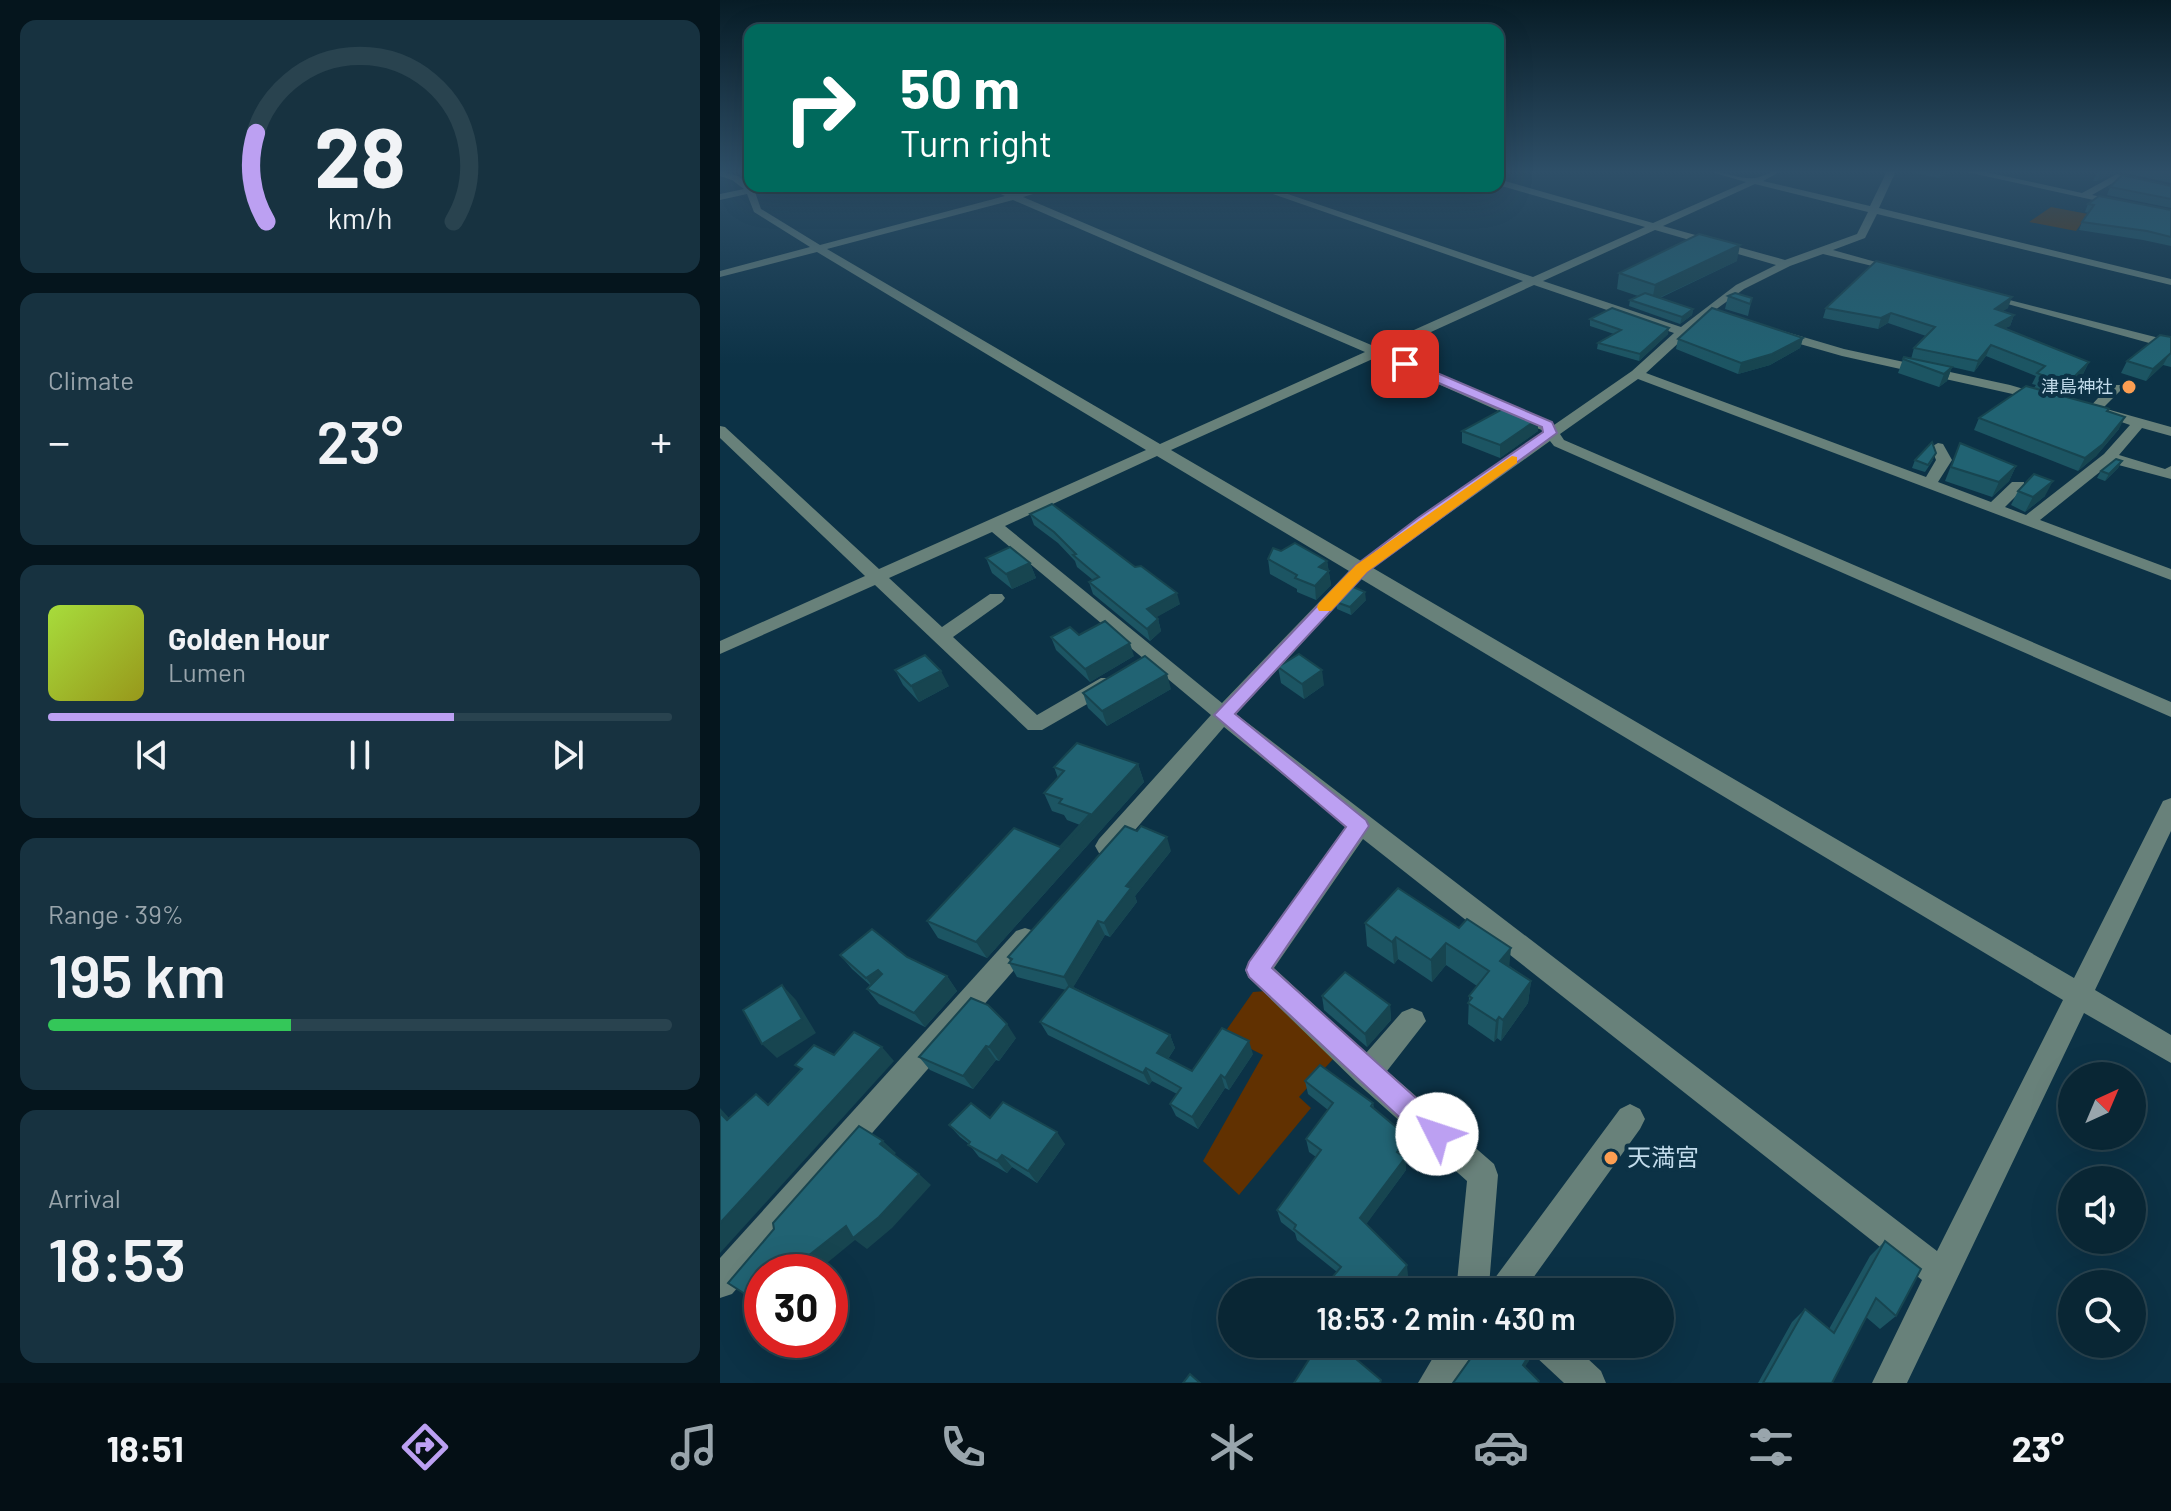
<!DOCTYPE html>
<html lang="en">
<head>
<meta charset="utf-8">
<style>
  body { margin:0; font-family:Barlow,"Noto Sans JP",sans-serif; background:#173240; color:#f1f3f6; height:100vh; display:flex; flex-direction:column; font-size:30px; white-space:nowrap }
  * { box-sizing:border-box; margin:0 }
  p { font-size:26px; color:#99a5ac }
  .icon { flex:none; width:44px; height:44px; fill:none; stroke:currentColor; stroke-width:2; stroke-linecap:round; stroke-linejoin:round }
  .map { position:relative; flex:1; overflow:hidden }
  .side { display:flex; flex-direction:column; gap:20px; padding:20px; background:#05151d; width:720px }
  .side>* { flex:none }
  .guide { position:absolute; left:24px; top:24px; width:760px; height:168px; border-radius:16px; box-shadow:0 8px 32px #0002,0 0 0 2px #29434f; background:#00695c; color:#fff; overflow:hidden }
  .needle { width:52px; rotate:44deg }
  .controls { position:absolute; left:1338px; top:1062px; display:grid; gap:16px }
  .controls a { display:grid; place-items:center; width:88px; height:88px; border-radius:50%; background:#092634; box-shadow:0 8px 32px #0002,0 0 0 2px #29434f; font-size:40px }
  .speed { position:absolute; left:24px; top:1254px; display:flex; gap:16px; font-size:40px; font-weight:700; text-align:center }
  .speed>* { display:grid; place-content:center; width:104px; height:104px; border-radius:50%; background:#092634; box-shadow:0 8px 32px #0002,0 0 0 2px #29434f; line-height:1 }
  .speed .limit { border:12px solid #d22; background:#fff; color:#111 }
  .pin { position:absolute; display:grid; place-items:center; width:68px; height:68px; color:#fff; margin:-34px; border-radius:16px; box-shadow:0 4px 12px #0006 }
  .me { position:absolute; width:88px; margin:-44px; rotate:311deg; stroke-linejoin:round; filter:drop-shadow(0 0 6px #0008) }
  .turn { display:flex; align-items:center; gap:28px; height:168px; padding:0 24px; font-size:36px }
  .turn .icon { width:104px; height:104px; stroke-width:2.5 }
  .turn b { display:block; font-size:56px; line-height:68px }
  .big { font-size:60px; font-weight:600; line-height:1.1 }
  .side .tile { flex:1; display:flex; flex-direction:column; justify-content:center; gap:12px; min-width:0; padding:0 28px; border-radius:16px; background:#173240 }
  .side .dial { align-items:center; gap:0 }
  .dial svg { height:208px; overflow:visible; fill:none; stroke:#29434f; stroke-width:7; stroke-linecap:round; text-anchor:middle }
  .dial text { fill:#f1f3f6; stroke:none }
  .song { display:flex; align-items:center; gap:24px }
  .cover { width:96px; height:96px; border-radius:12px; background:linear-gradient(135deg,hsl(80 70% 55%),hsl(60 70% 35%)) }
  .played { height:8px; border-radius:4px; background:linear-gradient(90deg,#bca0f2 65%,#29434f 65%) }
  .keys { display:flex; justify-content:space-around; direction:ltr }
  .heat { display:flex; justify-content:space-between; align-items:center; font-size:44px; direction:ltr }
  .charge { height:12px; border-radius:6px; background:linear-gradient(90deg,#34c759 39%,#29434f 0) }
  .trip { position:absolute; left:498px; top:1278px; width:456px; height:80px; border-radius:40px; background:#092634; box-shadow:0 8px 32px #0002,0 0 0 2px #29434f; font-weight:600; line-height:80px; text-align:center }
  .tabs { display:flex; height:128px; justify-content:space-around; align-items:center; background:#040f15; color:#99a5ac }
  .tabs .icon { width:56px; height:56px }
  .tabs .selected { color:#bca0f2 }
  .tabs b { font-size:36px; color:#f1f3f6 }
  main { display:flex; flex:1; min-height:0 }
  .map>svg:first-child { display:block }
  .green { fill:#613101 }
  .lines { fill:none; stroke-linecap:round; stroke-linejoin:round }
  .minor { fill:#68817a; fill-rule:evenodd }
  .wall { fill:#1c5563 }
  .shaded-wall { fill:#174550 }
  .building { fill:#216373; stroke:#174550; stroke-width:2 }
  .route { fill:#bca0f2; stroke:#7a689d; stroke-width:2 }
  .slow { fill:#f59e0b }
  .poi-dot { fill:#fc9e52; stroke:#0c3246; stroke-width:3 }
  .labels { text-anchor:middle; stroke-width:8; stroke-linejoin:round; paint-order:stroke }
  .far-poi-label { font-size:18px; fill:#c1daea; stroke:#0c3246; text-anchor:end }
  .near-poi-label { font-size:24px; fill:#c1daea; stroke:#0c3246; text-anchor:start }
</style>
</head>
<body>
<main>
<section class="side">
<div class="tile dial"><svg viewBox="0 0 100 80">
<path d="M14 69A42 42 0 1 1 86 69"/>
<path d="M14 69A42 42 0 0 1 10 35" stroke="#bca0f2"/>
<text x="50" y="56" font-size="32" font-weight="700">28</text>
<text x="50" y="72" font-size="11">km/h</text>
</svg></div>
<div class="tile"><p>Climate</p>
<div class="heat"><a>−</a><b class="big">23°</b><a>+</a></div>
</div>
<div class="tile">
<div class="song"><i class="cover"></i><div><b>Golden Hour</b><p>Lumen</p></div></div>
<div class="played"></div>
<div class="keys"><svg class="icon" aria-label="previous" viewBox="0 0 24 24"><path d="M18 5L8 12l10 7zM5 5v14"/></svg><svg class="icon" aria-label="pause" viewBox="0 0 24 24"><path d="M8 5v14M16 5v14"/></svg><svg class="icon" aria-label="next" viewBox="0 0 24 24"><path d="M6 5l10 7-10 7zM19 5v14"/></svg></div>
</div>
<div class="tile"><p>Range · 39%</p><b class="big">195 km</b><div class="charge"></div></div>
<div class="tile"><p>Arrival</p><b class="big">18:53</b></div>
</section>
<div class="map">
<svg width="1451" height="1383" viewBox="0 0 1451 1383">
  <rect width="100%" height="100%" fill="#0c3246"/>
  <g class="green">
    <path d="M1331,207L1384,217L1363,221L1356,231L1309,222Z"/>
    <path d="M546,991L613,1059L579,1097L591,1108L519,1195L483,1161L543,1055L503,1035L533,992Z"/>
  </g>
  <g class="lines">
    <g class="minor">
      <path d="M0,171L18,176L32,187L57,186L35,192L41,209L100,245L285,196L264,186C276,186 287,194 298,193C312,192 325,186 340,186L303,197L656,347L803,281L530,186H544L813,277L925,227L778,185V179L933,223L1026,182L988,171C1002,171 1022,180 1035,178C1045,176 1050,171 1061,171L1043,181L1150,206L1167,171H1176L1159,208L1451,279V285L1157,214L1145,238L1113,250L1181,269V273L1103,254L1070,266L1024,289L991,313L926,373L1206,477L1216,460L1211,447L1218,443L1223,444L1232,460L1218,482L1271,502L1292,482H1304V488L1285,507L1306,515L1384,454L1410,425L1367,410L1390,385H1400V391L1383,408L1451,427V436L1422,428L1399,455L1445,469L1451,466V479L1391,463L1320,520L1451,569V580L918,379L840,434L844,440L1451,702V717L834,446L830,441L653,568L1354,978L1443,801L1451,798V831L1375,990L1451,1035V1063L1364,1013L1187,1383H1152L1202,1280L643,839L554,968L646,1053L682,1012L692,1008L702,1012L706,1021L667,1071L774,1164L778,1175L769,1286L900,1109L910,1104L920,1109L925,1119L920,1129L803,1292H736L747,1181L637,1083L529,978L525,970L626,826L504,727L395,853L387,855L379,853L375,846L379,839L491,715L272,532L169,578L222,627L270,594H282L285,598L282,602L233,637L317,715L381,678H395L398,683L395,688L322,730H308L155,585L0,654V641L145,576L0,438V426L5,427L159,569L426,450L97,252L0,277V271L90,247L34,212L27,194L0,200V194L24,189L12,180L0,176ZM1035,184L1148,212L1137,234L1065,260L943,226ZM293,200L645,352L440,444L107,249ZM935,230L1056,265L1016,285L961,327L823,281ZM814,285L954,333L912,371L834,425L667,352ZM657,357L824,431L641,561L451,450ZM437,456L629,571L502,703L285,526ZM641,579L1343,1000L1217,1251L516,714Z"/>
      <path d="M1242,171H1261L1362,193L1397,174L1451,186V192L1398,180L1372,195L1451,211V217Z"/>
      <path d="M1262,293L1451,341V349L1262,297Z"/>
      <path d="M1056,329L1124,349L1290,385L1331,397L1324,401L1122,356L1052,336L1050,333Z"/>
      <path d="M305,928L314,931L318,939L314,947L12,1294L0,1298V1258L296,931Z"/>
      <path d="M721,1344H758L735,1383H698Z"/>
      <path d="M810,1344H852L881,1371L886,1383H844L815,1356Z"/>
    </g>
  </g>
  <g class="wall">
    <path d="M1190,172H1232L1219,178Z"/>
    <path d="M1379,172H1397L1377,181H1373L1377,173Z"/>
    <path d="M1400,172H1451V183Z"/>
    <path d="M1451,186V208L1387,195L1390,187Z"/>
    <path d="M1368,204L1451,210V246L1423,240L1359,230L1362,222L1369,213L1365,212Z"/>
    <path d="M1017,261L940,298L973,309L972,315L960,324L909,306L910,300L918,296L897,289L899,273Z"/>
    <path d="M1008,296L1032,298L1028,316L1005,309Z"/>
    <path d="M1106,308H1288L1282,311L1294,315L1290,326L1285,328L1369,362L1363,374L1342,395L1314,388L1316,385L1312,384L1316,376L1266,356L1254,372L1232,367L1227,381L1219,387L1178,373L1183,359H1191L1194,348L1206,336L1168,323L1158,329L1103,318Z"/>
    <path d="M870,319L948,334L919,361L877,349L878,343L894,334L870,326Z"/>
    <path d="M1451,337V367L1443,365L1426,381L1401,373L1407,361Z"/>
    <path d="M1083,338L1080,348L1050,365L1018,374L956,349L958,339Z"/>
    <path d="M1388,411L1399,429L1376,456L1358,471L1254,430L1259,418Z"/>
    <path d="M742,431H818L780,458L742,443Z"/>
    <path d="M1240,443L1296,466L1289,481L1272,497L1225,481Z"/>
    <path d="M1195,460H1213L1205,472L1192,468Z"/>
    <path d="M1402,461L1398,468L1385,481L1377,478L1381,471Z"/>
    <path d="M1298,491L1325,496L1305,512L1291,505Z"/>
    <path d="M310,514L460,604L436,617L438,619L441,631L430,641L373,594L369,582L373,580L357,567L355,561L338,543L314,525Z"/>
    <path d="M561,551L607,561L611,585L596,600L577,592V589L550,574L548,559Z"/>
    <path d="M266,558L310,563L316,578L292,589L272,573Z"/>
    <path d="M646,600L631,615L617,609L616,602Z"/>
    <path d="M331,637L414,656L370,682L336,650Z"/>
    <path d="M558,667L604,685L584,699L561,683Z"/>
    <path d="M175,670L229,686L199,702L183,685Z"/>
    <path d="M451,689L387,726L368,708L363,693Z"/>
    <path d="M418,764L424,782L267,958L218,938L207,921L340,847L360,825L347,820L344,815L332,811L324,793L338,778L334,767Z"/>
    <path d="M451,851L415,896L417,902L390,937L385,935L353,987L450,1035L455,1048L448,1059L472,1071L533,1054L509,1090L505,1088L478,1129L456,1116L450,1104L457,1094L432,1081L429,1085L328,1035L320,1022L346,990L297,977L289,963L290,961L288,957Z"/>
    <path d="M678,888L811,981L808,1003L781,1041L777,1038L774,1042L748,1024L749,996L757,986L726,965L712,982L678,959L674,964L647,946L645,923Z"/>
    <path d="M120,955L187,957L227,976L237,991L205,1027L159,1004L147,989L151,986L132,969Z"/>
    <path d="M602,996L670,1005L671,1020L647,1047L604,1010Z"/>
    <path d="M296,1038L279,1061L276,1060L253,1089L210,1070L199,1057Z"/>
    <path d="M585,1081L653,1103L654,1109L688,1137L689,1149L684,1157L685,1158L686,1170L646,1224L688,1275L675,1292H608L606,1285L617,1272L577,1240L575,1233L561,1222L557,1210L596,1157L589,1152L586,1139L608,1110L588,1094Z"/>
    <path d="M270,1118L345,1144L317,1183L292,1167L287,1173L259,1157L249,1144L240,1137L229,1125Z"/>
    <path d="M1165,1241L1176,1316L1160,1329L1146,1317L1112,1383H1038L1072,1322L1085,1309L1109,1329L1150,1256Z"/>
  </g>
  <g class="shaded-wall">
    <path d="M1221,172H1232L1219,178Z"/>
    <path d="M1385,172H1397L1377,181L1380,174Z"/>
    <path d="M1020,245L1017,261L932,301L935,285Z"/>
    <path d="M1292,297L1288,308L1271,319L1275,309Z"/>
    <path d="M973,309L972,315L960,324L962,317Z"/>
    <path d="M1171,313L1168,323L1158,329L1161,318Z"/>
    <path d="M1294,315L1290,326L1272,335L1276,325Z"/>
    <path d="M949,328L948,334L919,361L920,354Z"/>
    <path d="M1083,338L1080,348L1050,365L1018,374L1021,363Z"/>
    <path d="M1271,345L1266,356L1254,372L1258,361Z"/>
    <path d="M1450,353L1443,365L1426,381L1433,369Z"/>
    <path d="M1369,362L1363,374L1342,395L1347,384Z"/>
    <path d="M1232,367L1227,381L1219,387L1224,374Z"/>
    <path d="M1405,417L1399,429L1376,456L1358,471L1365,458Z"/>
    <path d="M818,419V431L780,458V445Z"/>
    <path d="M1402,461L1398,468L1385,481L1389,474Z"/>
    <path d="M1296,466L1289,481L1272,497L1279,482Z"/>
    <path d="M1333,481L1325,496L1305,512L1313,497Z"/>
    <path d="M607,561L611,585L596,600L595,586L599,567Z"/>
    <path d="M310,563L316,578L292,589L286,574Z"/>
    <path d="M645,592L646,600L631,615L630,607Z"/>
    <path d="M457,593L460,604L430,621L427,609Z"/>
    <path d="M438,619L441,631L430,641L427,629Z"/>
    <path d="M410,643L414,656L370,682L365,669Z"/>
    <path d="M602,670L604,685L584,699L582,684Z"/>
    <path d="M221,671L229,686L199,702L191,686Z"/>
    <path d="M447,674L451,689L387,726L382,711Z"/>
    <path d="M418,764L424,782L267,958L256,942Z"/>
    <path d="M447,837L451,851L415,896L417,902L390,937L384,923L406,886Z"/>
    <path d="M378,921L385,935L351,991L344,977Z"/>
    <path d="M676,937L678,959L674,964L672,942Z"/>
    <path d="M726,943V965L712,982L711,960Z"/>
    <path d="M791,948L789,970L780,961Z"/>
    <path d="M158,970L169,984L157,992L146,978Z"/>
    <path d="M227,976L237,991L205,1027L194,1013Z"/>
    <path d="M811,981L808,1003L781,1041L783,1020Z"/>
    <path d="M62,985L76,1000L96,1033L57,1058L42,1044Z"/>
    <path d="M670,1005L671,1020L647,1047L645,1034Z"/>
    <path d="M779,1017L777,1038L774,1042L776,1021Z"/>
    <path d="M287,1024L296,1038L279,1061L269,1047Z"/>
    <path d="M450,1035L455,1048L443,1066L437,1053Z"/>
    <path d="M529,1041L533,1054L509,1090L505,1078Z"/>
    <path d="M266,1046L276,1060L253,1089L243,1076Z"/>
    <path d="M162,1047L174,1061L0,1253V1223Z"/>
    <path d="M426,1068L432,1081L429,1085L423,1073Z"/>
    <path d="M501,1075L505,1088L478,1129L472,1117Z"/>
    <path d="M0,1108L23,1133L7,1120L0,1113Z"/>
    <path d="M337,1132L345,1144L317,1183L308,1171Z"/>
    <path d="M688,1137L689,1149L678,1164L677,1152Z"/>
    <path d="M163,1141L176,1153L173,1156L160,1144Z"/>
    <path d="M282,1155L292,1167L287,1173L277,1161Z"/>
    <path d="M685,1158L686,1170L642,1230L640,1218Z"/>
    <path d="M199,1174L211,1185L172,1228L147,1249L135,1240L96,1272H90L78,1264L126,1226Z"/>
    <path d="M687,1265L688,1275L675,1292H666Z"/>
    <path d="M112,1284L127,1294L110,1316V1287Z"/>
    <path d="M626,1344H636L625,1357L623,1348Z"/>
    <path d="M811,1352L809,1361L801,1373L803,1365Z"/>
  </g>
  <g class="building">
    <path d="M1402,175L1451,186V199L1390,187Z"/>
    <path d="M1379,196L1451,210V237L1427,231L1362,222L1374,205L1368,204Z"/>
    <path d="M979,234L1020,245L935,285L899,273Z"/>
    <path d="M1156,261L1292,297L1275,309L1294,315L1276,325L1369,362L1347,384L1320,377L1322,375L1317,373L1325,366L1271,345L1258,361L1194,348L1215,327L1171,313L1161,318L1106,308Z"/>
    <path d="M925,293L973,309L962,317L910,300Z"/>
    <path d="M1015,293L1032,298L1030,304L1008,296Z"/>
    <path d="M892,308L949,328L920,354L878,343L901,330L870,319Z"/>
    <path d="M992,308L1083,338L1052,354L1021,363L958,339Z"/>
    <path d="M1440,335L1451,337V353L1433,369L1407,361Z"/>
    <path d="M1184,357L1232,367L1224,374L1183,359Z"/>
    <path d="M1306,386L1387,408L1389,409L1387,411L1405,417L1383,444L1365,458L1259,418Z"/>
    <path d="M788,406L818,419L780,445L742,431Z"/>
    <path d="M1212,442L1216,453L1208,465L1195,460Z"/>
    <path d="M1240,443L1296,466L1279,482L1231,467Z"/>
    <path d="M1396,459L1402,461L1389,474L1381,471Z"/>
    <path d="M1314,474L1333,481L1313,497L1298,491Z"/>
    <path d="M332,504L415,567L421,566L457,593L427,609L438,619L427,629L369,582L379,577L353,555L356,554L334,532L310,514Z"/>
    <path d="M575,543L607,561L599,567L609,571L595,586L575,578L577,575L548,559L553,548L561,551Z"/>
    <path d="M290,547L310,563L286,574L266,558Z"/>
    <path d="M631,586L645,592L630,607L616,602Z"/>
    <path d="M385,621L410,643L365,669L331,637L350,627L359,635Z"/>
    <path d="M579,654L602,670L582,684L558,667Z"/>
    <path d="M205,655L221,671L191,686L175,670Z"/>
    <path d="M425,656L447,674L382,711L363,693Z"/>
    <path d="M357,743L418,764L256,942L207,921L294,828L340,847L370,814L339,803L342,799L324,793L344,771L334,767Z"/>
    <path d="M405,826L417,831L421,826L447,837L406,886L411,888L384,923L378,921L344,977L289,963L292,959L288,957Z"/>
    <path d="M678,888L739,928L747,919L791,948L780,961L811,981L783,1020L779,1017L776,1021L748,1003L752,998L749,996L769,971L726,943L711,960L676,937L672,942L645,923Z"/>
    <path d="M152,929L187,957L227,976L194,1013L147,989L162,974L158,970L146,978L120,955Z"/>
    <path d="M625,972L670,1005L645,1034L602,996Z"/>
    <path d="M62,985L82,1019L42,1044L23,1010Z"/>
    <path d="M349,986L450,1035L437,1053L472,1071L502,1028L529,1041L505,1078L501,1075L472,1117L450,1104L461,1088L426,1068L423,1073L320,1022Z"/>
    <path d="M251,998L268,1005L287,1024L269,1047L266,1046L243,1076L199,1057Z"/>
    <path d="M134,1032L162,1047L0,1223V1113L7,1120L36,1094L48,1105L82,1069L75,1065L94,1045L114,1055Z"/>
    <path d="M600,1065L653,1103L651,1106L688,1137L677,1152L685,1158L640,1218L687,1265L666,1292H612L606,1285L621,1267L574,1229L576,1225L557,1210L601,1150L586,1139L613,1103L585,1081Z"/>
    <path d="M283,1102L337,1132L308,1171L282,1155L277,1161L248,1145L250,1142L229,1125L251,1103L270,1118Z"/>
    <path d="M139,1126L163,1141L160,1144L199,1174L159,1217L133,1238L126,1226L78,1264L91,1272H42V1305L8,1283L54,1229L53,1223Z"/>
    <path d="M1165,1241L1201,1269L1176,1316L1156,1298L1112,1383H1043L1085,1309L1114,1333Z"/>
    <path d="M599,1344H626L623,1348L661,1380L660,1383H574Z"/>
    <path d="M761,1344H803L811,1352L803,1365L819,1381L818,1383H733Z"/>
    <path d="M470,1374L480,1383H463Z"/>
  </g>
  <linearGradient id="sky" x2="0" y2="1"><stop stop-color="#071c26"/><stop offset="0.47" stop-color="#2e4f68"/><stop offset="1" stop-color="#2e4f68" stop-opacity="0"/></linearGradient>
  <rect width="1451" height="365" fill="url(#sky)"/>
  <path class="route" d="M681,361H689L832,422L837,433L647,572L515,714L646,820L649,826L552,968L726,1125L730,1134L726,1143L717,1147L707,1143L529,977L526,970L529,962L626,827L494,715L636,565L698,518L823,432L822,427L681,367Z"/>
  <path class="slow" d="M792,456L797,457V463L647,572L611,611H599L597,607L599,603L636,565Z"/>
  <g class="poi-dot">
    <circle cx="1409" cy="387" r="8"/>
    <circle cx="891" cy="1158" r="8"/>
  </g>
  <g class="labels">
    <g class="far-poi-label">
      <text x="1393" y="393">津島神社</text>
    </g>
    <g class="near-poi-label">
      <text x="907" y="1166">天満宮</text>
    </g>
  </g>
</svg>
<div class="controls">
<a><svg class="needle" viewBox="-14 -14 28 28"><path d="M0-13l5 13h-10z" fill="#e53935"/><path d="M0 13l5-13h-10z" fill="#99a5ac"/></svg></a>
<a><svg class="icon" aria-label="sound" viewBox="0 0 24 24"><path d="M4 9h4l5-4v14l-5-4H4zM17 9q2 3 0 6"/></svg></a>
<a><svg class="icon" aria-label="search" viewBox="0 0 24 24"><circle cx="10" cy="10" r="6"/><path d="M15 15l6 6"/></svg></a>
</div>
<div class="speed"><div class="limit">30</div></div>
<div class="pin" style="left:685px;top:364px;background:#d93025"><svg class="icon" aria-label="arrive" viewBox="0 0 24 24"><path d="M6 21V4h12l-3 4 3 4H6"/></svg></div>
<svg class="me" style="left:717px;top:1134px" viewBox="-20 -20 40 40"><circle r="19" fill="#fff"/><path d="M0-13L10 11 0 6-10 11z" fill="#bca0f2"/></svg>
<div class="trip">18:53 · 2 min · 430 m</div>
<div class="guide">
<div class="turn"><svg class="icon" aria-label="right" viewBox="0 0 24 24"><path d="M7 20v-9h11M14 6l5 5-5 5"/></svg><div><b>50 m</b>Turn right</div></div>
</div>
</div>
</main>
<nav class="tabs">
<b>18:51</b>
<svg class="icon selected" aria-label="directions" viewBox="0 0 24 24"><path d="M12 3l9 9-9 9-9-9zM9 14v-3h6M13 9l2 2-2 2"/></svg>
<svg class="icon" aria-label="music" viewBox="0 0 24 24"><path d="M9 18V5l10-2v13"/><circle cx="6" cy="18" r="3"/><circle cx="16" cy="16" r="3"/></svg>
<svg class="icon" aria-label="phone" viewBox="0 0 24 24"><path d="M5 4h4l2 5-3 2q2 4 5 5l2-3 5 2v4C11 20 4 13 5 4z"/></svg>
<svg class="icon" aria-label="climate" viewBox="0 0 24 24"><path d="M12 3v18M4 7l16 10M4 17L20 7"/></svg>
<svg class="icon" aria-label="car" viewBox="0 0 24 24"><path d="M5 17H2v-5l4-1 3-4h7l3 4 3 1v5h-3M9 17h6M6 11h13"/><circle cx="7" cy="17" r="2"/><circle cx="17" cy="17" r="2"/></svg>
<svg class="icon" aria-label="filters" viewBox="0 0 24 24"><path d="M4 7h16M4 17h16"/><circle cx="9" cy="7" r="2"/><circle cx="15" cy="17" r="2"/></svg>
<b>23°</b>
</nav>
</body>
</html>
